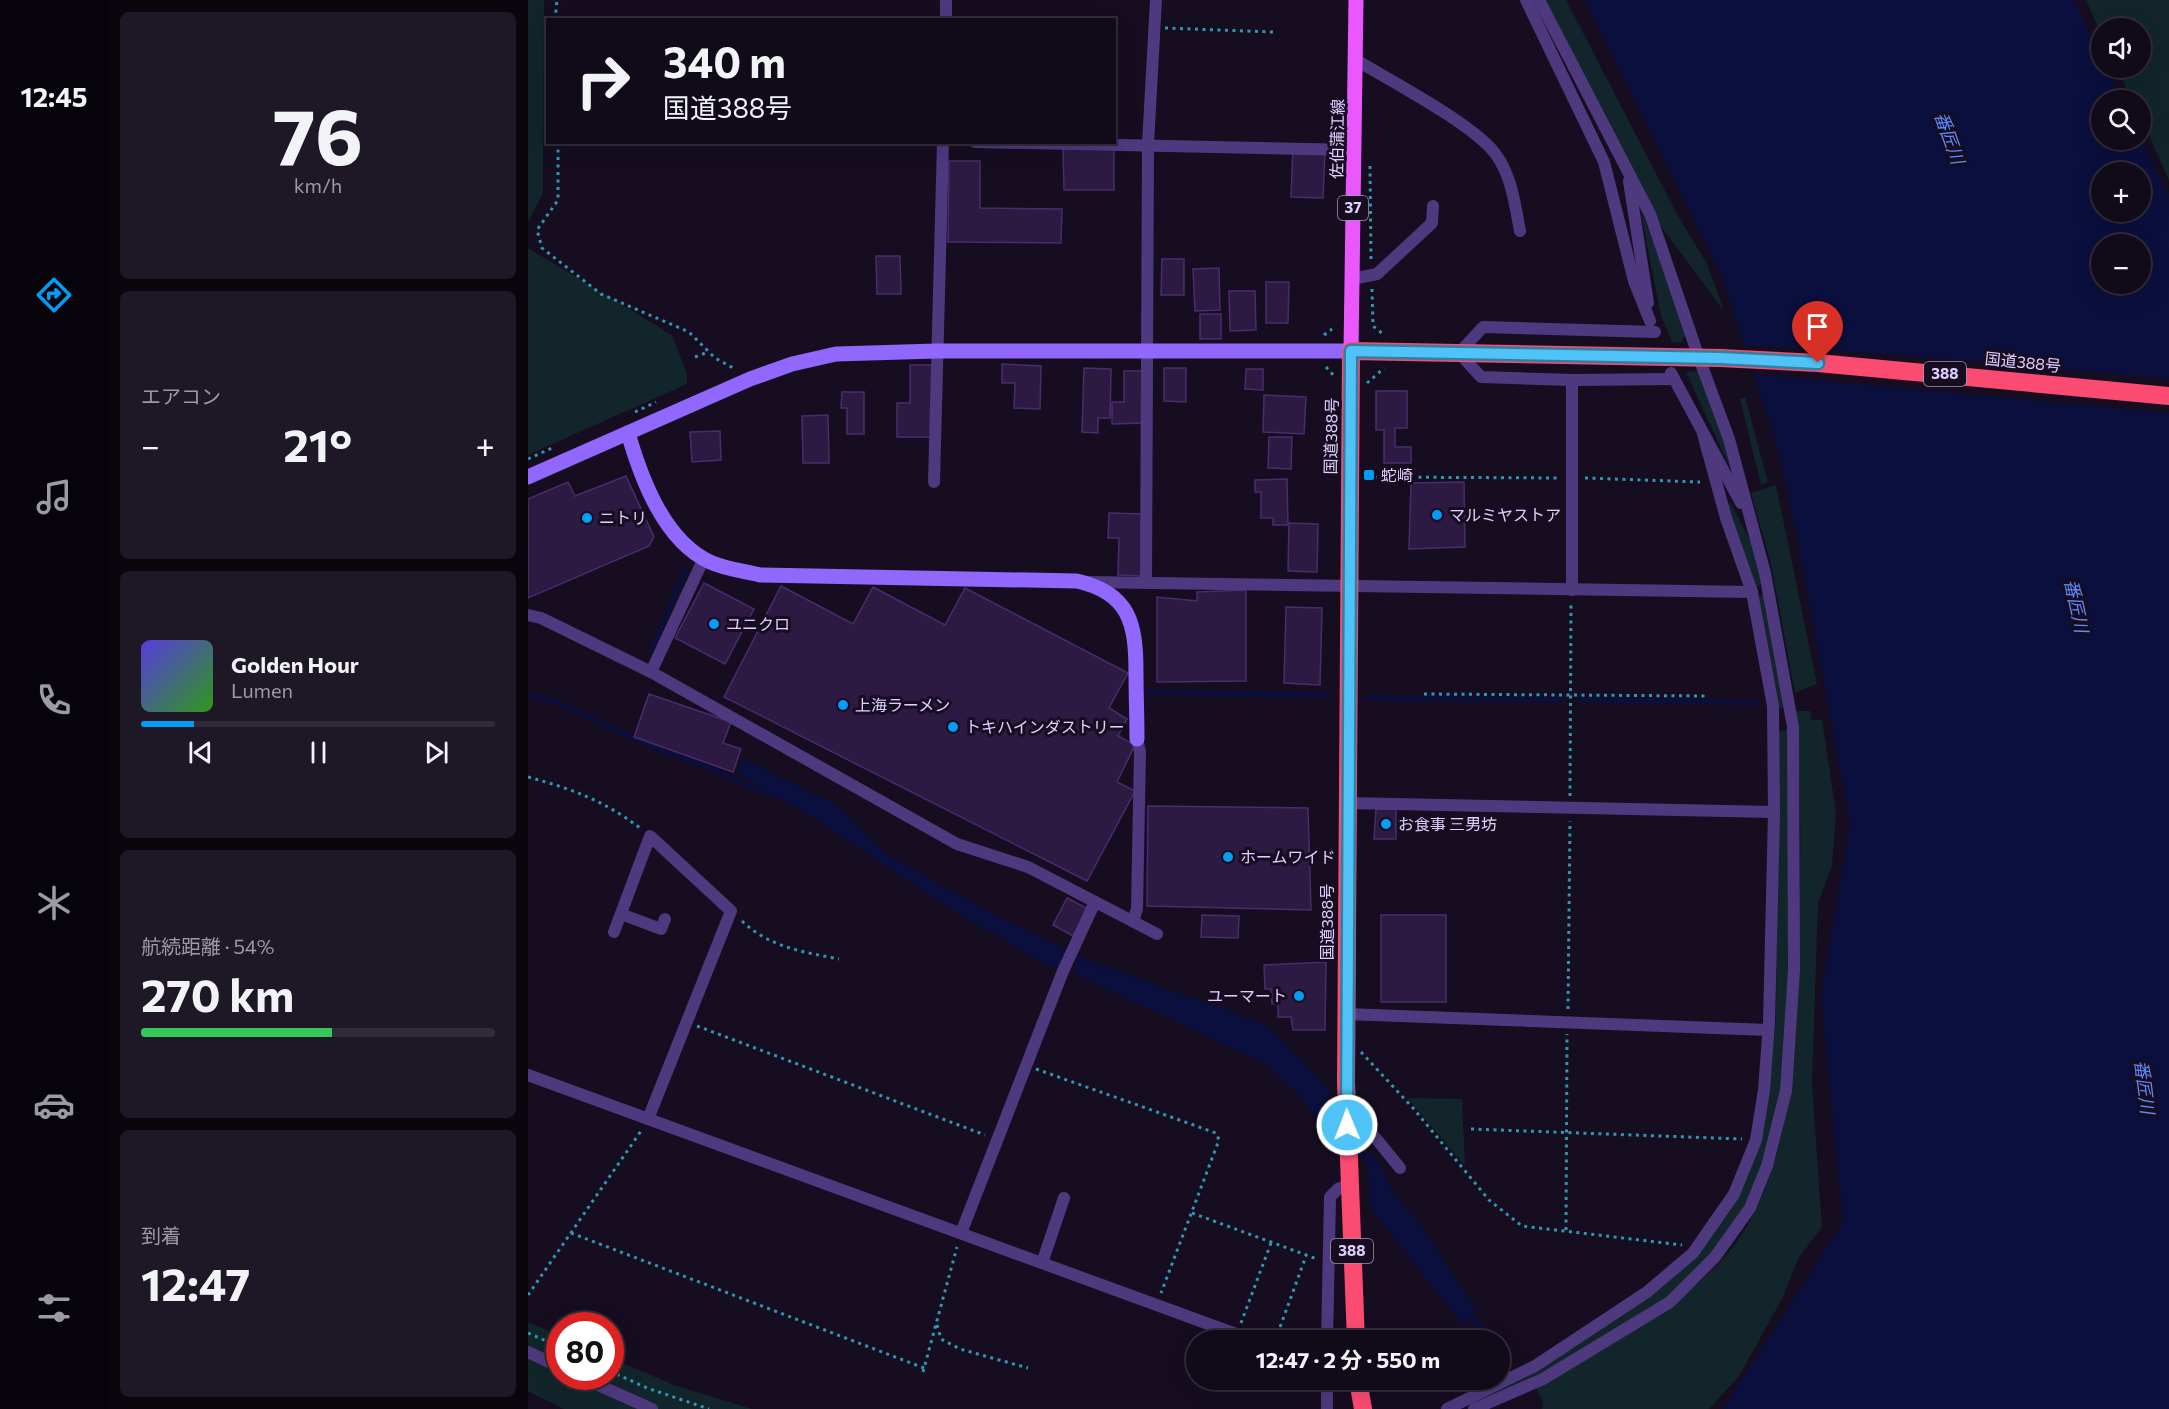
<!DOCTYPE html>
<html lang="ja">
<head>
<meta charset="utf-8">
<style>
  body { margin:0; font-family:Commissioner,"Noto Sans JP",sans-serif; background:#1e1826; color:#f1f3f6; height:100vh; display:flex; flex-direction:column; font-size:22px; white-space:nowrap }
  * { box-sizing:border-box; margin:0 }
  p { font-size:20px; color:#9c9aa2 }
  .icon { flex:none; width:33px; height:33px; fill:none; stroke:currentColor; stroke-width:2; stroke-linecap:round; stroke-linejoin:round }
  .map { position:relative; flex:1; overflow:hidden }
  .panel { display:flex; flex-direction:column; gap:12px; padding:12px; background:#09060e; width:420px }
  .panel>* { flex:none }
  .top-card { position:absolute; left:18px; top:18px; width:570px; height:126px; border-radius:0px; box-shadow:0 6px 24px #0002,0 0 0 2px #302b38; background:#100a19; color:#f1f3f6; overflow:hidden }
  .controls { position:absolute; left:1563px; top:18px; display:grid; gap:12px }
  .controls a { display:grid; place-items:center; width:60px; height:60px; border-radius:50%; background:#100a19; box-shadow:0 6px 24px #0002,0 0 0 2px #302b38; font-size:30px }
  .speed { position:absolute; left:18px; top:1312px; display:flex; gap:12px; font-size:30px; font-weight:700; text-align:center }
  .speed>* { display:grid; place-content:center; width:78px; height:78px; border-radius:50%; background:#100a19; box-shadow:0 6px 24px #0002,0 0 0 2px #302b38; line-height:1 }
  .speed .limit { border:9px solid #d22; background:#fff; color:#111 }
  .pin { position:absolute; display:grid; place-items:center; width:51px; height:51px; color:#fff; margin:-62px -26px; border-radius:50% 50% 50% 0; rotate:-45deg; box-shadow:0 0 6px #0007 }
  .pin .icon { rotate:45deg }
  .me { position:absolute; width:66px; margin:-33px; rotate:359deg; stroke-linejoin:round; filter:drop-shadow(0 0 4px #0008) }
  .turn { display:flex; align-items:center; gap:21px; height:126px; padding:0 18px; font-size:27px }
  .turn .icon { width:78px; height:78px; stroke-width:2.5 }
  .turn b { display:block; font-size:42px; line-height:51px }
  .big { font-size:45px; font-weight:700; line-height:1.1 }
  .panel .tile { flex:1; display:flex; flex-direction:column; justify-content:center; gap:9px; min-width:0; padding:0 21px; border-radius:9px; background:#1e1826 }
  .panel .dial { align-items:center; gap:0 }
  .dial b { font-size:78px; line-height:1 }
  .song { display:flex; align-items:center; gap:18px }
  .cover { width:72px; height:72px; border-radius:9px; background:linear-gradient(135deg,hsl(250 70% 55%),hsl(110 70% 35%)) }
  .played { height:6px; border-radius:3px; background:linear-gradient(90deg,#049df5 15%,#302b38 15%) }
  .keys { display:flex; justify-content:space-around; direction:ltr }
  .heat { display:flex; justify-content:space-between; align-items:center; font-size:33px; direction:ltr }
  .charge { height:9px; border-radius:4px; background:linear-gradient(90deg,#34c759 54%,#302b38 0) }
  .trip { position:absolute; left:658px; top:1330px; width:324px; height:60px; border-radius:30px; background:#100a19; box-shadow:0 6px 24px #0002,0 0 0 2px #302b38; font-weight:700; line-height:60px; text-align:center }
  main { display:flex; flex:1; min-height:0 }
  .tab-bar { display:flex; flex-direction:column; width:108px; justify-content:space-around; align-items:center; background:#06040a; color:#9c9aa2 }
  .tab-bar .icon { width:42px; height:42px }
  .tab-bar .on { color:#049df5 }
  .tab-bar b { font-size:27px; color:#f1f3f6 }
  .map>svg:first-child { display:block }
  .green { fill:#11252b }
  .water { fill:#0a0f3d; fill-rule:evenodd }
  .pier { fill:#160d21 }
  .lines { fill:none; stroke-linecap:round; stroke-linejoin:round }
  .stream { stroke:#0a0f3d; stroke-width:4.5 }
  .building { fill:#2c1a42; stroke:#4a2c6d; stroke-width:1.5 }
  .path { stroke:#3097b1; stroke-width:3; stroke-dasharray:3 4.5; stroke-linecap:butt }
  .street { stroke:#4e397f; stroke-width:12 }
  .secondary { stroke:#9267fd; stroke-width:15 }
  .primary { stroke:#ea57fc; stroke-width:15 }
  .highway { stroke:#fc4b71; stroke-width:18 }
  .route-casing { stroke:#337fa1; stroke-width:15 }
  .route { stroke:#4fc3f7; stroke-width:10 }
  .poi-dot { fill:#049df5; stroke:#160d21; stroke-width:2 }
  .labels { text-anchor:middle; stroke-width:6; stroke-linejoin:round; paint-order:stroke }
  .shield { fill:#160d21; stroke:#a394bc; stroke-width:1.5 }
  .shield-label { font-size:15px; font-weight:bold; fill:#e0cefe }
  .street-label { font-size:16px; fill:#e0cefe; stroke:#160d21 }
  .poi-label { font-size:16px; fill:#e0cefe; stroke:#160d21; text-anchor:start }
  .water-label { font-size:18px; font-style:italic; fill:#5e89fd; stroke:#160d21 }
</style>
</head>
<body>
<main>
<nav class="tab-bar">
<b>12:45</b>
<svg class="icon on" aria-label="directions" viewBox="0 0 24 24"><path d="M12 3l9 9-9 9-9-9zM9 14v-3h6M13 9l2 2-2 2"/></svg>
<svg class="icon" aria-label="music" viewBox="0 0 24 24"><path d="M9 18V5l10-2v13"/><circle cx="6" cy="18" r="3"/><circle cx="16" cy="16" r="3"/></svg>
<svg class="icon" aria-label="phone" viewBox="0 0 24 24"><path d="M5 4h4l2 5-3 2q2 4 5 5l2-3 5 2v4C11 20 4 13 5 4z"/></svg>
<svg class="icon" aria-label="climate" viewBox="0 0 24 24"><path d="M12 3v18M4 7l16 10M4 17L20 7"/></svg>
<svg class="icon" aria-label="car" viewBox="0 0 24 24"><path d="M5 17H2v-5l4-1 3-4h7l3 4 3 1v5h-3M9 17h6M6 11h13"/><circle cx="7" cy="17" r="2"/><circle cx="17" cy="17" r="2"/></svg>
<svg class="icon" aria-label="filters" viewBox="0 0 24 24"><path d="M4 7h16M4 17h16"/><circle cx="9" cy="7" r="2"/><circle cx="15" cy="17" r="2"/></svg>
</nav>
<section class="panel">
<div class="tile dial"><b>76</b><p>km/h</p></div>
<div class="tile"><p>エアコン</p>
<div class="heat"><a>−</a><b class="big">21°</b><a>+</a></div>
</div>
<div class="tile">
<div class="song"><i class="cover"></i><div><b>Golden Hour</b><p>Lumen</p></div></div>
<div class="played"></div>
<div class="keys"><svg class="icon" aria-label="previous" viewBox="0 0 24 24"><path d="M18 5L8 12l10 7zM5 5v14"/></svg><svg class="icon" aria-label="pause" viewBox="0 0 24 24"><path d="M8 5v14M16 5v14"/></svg><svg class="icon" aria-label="next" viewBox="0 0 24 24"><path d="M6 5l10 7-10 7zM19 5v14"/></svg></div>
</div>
<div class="tile"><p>航続距離 · 54%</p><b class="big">270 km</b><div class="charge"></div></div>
<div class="tile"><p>到着</p><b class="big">12:47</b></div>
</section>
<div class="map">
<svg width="1641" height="1409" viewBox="0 0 1641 1409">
  <rect width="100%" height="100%" fill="#160d21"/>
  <g class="green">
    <path d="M0,0H16L15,193L0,222Z"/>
    <path d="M1012,0H1038L1150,216L1179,264L1196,311L1132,225Z"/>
    <path d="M1558,0H1641V180L1613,118L1612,100H1604L1589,68H1612V28H1574L1573,34Z"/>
    <path d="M1111,204L1158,332L1153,343L1144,342L1133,316Z"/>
    <path d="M0,248L144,335L159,374V384L0,455Z"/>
    <path d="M1170,371L1177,382L1208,481L1158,372Z"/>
    <path d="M1217,397L1240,482L1233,485L1212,399Z"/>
    <path d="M1248,485L1289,684L1267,693L1243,564L1223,493Z"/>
    <path d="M1202,502L1228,552L1235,582L1227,589L1198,505Z"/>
    <path d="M1236,593L1259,705L1248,711L1231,597Z"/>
    <path d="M1268,711H1282L1283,720H1294L1308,813L1304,866L1290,903L1284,1084L1294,1227L1270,1259L1254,1299L1211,1376L1181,1409H1014L1015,1403L1008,1388C1071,1350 1140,1316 1191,1263C1270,1181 1269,1027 1271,920C1273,849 1273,783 1268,711Z"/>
    <path d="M1262,728V968L1254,1094L1235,1163L1220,1205L1184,1255L1136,1301L1013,1376L936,1405L995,1378L1164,1257L1207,1202L1236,1116L1248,1021L1250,732Z"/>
    <path d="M879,1098L934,1099L937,1166Z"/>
    <path d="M0,1322L31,1335L32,1377H82L83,1358L146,1385L224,1409H36L0,1391Z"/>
  </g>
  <g class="water">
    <path d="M1057,0H1546L1573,57L1574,68H1578L1594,100H1574V140L1613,139L1641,198V1409H1195L1315,1223L1293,995L1322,823L1271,548L1249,445L1193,274ZM1574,172H1612V212H1574ZM1574,244H1612V284H1574Z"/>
    <path d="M215,759L307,804L359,855L531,951L535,956L531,966L523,967L421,908L278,813L209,773Z"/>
    <path d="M549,962L683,1003L741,1027L801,1090V1141L795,1136L777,1101L740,1065L545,973Z"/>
    <path d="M839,1149L854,1167L864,1191L892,1224L948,1310L935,1325L842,1207Z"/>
  </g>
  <path class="pier" d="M1213,345L1374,355L1641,379V413L1222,374Z"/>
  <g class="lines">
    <g class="stream">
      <path d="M124,650L158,569"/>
      <path d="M620,692L800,695"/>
      <path d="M0,695L29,702L131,750L181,767L224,788L250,796"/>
      <path d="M840,698L1031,700"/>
      <path d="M1054,700L1228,703"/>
      <path d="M485,926L551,959L632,988"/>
      <path d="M797,1122L816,1138"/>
      <path d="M826,1148L844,1165"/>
      <path d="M940,1310L962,1341"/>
      <path d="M972,1356L980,1367"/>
    </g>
  </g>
  <g class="building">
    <path d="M535,149H586V190H536Z"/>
    <path d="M765,150L797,152L795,198L763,197Z"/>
    <path d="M421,161H452V208L534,209L533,243L420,242Z"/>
    <path d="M348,256H372L373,294H349Z"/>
    <path d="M634,259H656V295H633Z"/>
    <path d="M691,268L692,310L667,311L665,269Z"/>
    <path d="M738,282H761L760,323H738Z"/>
    <path d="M701,291H727L728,330L702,331Z"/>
    <rect x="672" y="314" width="21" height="25"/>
    <path d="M474,364L513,366L512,409L486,408L487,383H474Z"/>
    <path d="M382,365H404V437H369V403H382Z"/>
    <path d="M556,368L583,369L582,418H570V433L554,432Z"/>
    <path d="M636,368H658V402L636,401Z"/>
    <path d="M718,369H735V390L717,389Z"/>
    <path d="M596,371H615L616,423L584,424V402H596Z"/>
    <path d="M848,391H879V428H867V447H883V463H856V430H848Z"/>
    <path d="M314,392H336V434H319V408H313Z"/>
    <path d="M736,395L778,397L776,434L735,432Z"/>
    <path d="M300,415L301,463H275L274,416Z"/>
    <path d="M192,431L193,460L164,462L162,432Z"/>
    <path d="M741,437H764L763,469L740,468Z"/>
    <path d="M98,476L126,537L121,546L0,598V499L40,482L47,496Z"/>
    <path d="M759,479L760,525H745V518H733V492H727V480Z"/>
    <path d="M936,482L937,547L881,549L883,483Z"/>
    <path d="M581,513L616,514L614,576L590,575L591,538H580Z"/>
    <path d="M761,523L790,524L789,572L760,571Z"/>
    <path d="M176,583L226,609L197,664L147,638Z"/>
    <path d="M253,586L325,624L345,587L417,625L437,588L600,673L581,708L599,719L590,736L607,745L589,782L607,791L559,881L196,697Z"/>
    <path d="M718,590V681L629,682V597L669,601V592Z"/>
    <path d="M758,607L794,608L792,685L756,683Z"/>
    <path d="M121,694L203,722L195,743L213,749L205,772L106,737Z"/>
    <path d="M620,806L780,808L783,910L619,906Z"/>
    <path d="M848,809H868V839H846Z"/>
    <path d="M539,898L560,909L545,936L525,925Z"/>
    <path d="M674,915L711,916L710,938L673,937Z"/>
    <rect x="853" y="915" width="65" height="87"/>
    <path d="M798,962L797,1030H765L763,1017H750V1003L744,1004L743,989H737L736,965Z"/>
  </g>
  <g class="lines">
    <g class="path">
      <path d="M27,20L29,0"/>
      <path d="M637,28L745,32"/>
      <path d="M30,142V200L9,230L14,248L73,294L161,332L187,358L207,369"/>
      <path d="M842,166L843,261"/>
      <path d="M844,289L845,326L855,334"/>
      <path d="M796,335L804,329"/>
      <path d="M167,357L180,352"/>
      <path d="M798,367L807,377"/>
      <path d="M839,383L856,368"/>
      <path d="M107,412L128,402"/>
      <path d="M0,459L24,448"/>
      <path d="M838,477L1033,478"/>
      <path d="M1057,478L1172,482"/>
      <path d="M896,694L1180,696"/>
      <path d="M0,777C44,789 75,800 112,828"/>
      <path d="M1042,796L1043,602"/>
      <path d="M214,921C241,947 275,952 311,959"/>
      <path d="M1040,1009L1042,821"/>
      <path d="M169,1026L457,1135"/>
      <path d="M833,1052L885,1108L961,1200L994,1226L1154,1245"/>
      <path d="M508,1069L688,1133L691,1140L633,1293"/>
      <path d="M943,1129L1214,1139"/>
      <path d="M664,1213L789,1259"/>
      <path d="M1038,1230L1039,1034"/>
      <path d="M43,1233L396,1368"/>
      <path d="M0,1295L113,1131"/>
      <path d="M713,1323L743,1243"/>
      <path d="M409,1325L413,1339L432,1349L500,1368"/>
      <path d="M0,1333L32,1347"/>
      <path d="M747,1341L778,1256"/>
      <path d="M82,1371L119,1388L181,1409"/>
      <path d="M395,1372L429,1247"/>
    </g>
    <g class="street">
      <path d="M998,0L1076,162L1106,281L1122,321"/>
      <path d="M418,20V0"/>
      <path d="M828,60C863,81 949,126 969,156C984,178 987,205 992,231"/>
      <path d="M447,142L826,150"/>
      <path d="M1101,181L1120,303"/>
      <path d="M824,279L849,274L904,223L905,206"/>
      <path d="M1127,332L955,327L931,353L953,377L1044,380L1145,379"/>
      <path d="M1143,373L1213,503"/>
      <path d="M406,482L415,142"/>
      <path d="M559,582L1224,592"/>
      <path d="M618,583L620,144L628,0"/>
      <path d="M1044,590V380"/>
      <path d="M0,615L13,618L123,672L429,844L500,867L629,934"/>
      <path d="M123,672L176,558"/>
      <path d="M819,803L1246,812"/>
      <path d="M93,914L133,929L137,919"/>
      <path d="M605,921L609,909L612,752L609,739"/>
      <path d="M86,932L122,836L203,911L120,1119"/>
      <path d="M818,1014L1240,1030"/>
      <path d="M0,1075L727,1341"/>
      <path d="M819,1103L872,1168"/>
      <path d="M433,1233L535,971L567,902"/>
      <path d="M514,1263L536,1198"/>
      <path d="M799,1341L802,1197L810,1189L821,1185"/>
      <path d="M0,1352L32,1367"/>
      <path d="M52,1377L124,1409"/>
      <path d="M799,1380V1409"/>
      <path d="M919,1409L1007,1366L1119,1292L1165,1253L1206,1194L1228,1140L1236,1090L1241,1023L1246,812L1245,706L1224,592L1198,518L1175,434"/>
      <path d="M946,1409L1015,1379L1142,1302L1187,1257L1222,1208L1239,1166L1258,1091L1266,970L1265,727L1237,573L1201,439L1171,358L1122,214L1011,0"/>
    </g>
    <g class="secondary">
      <path d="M100,433C113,478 136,541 182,562C197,569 216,571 232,575L549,581C602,593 608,624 608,673C608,695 609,717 609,739"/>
      <path d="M0,477L222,379L264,364L308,354L408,351H823"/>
    </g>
    <path class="primary" d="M823,351L828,0"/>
    <g class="highway">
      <path d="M828,1341L818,1082L823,351L1192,358L1290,363L1641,396"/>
      <path d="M830,1380L835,1409"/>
    </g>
  </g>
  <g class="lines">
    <defs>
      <path id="route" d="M819,1125L823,351L1192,358L1290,363"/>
    </defs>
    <use href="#route" class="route-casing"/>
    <use href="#route" class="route"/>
  </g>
  <g class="poi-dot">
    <rect x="835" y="469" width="12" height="12" rx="3"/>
    <circle cx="909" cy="515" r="6"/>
    <circle cx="59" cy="518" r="6"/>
    <circle cx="186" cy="624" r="6"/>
    <circle cx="315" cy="705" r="6"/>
    <circle cx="425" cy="727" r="6"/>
    <circle cx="858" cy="824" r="6"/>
    <circle cx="700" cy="857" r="6"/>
    <circle cx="771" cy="996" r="6"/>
  </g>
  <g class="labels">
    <g class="shield">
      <rect x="810" y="196" width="30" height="24" rx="4.5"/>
      <rect x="1396" y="362" width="42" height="24" rx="4.5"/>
      <rect x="803" y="1239" width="42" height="24" rx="4.5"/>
    </g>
    <g class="shield-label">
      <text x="825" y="213">37</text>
      <text x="1417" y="379">388</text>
      <text x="824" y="1256">388</text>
    </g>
    <g class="street-label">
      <text transform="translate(809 139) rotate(-89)" y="6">佐伯蒲江線</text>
      <text transform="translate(1495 362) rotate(6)" y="6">国道388号</text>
      <text transform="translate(803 436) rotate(-89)" y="6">国道388号</text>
      <text transform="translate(799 922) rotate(-90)" y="6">国道388号</text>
    </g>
    <g class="poi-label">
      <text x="853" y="481">蛇崎</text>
      <text x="921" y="521">マルミヤストア</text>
      <text x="71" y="524">ニトリ</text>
      <text x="198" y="630">ユニクロ</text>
      <text x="327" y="711">上海ラーメン</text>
      <text x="437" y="733">トキハインダストリー</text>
      <text x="870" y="830">お食事 三男坊</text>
      <text x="712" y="863">ホームワイド</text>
      <text x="759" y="1002" text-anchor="end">ユーマート</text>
    </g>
    <g class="water-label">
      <text transform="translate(1421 138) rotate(70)" y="6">番匠川</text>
      <text transform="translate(1548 606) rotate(78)" y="6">番匠川</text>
      <text transform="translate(1616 1087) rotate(83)" y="6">番匠川</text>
    </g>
  </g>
</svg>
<div class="controls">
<a><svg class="icon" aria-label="sound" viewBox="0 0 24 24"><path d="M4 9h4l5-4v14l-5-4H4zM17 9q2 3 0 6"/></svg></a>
<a><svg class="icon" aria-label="search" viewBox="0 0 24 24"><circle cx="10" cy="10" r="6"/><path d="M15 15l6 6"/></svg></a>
<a>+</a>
<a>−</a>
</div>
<div class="speed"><div class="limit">80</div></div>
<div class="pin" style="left:1290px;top:363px;background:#d93025"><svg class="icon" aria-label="arrive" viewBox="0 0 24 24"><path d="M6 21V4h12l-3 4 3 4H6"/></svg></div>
<svg class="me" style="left:819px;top:1125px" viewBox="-20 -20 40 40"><circle r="17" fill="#4fc3f7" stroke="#fff" stroke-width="3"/><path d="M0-11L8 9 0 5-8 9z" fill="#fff"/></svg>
<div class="trip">12:47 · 2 分 · 550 m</div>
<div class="top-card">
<div class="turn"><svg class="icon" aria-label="right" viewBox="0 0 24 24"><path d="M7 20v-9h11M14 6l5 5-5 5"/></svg><div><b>340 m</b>国道388号</div></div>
</div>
</div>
</main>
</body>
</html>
